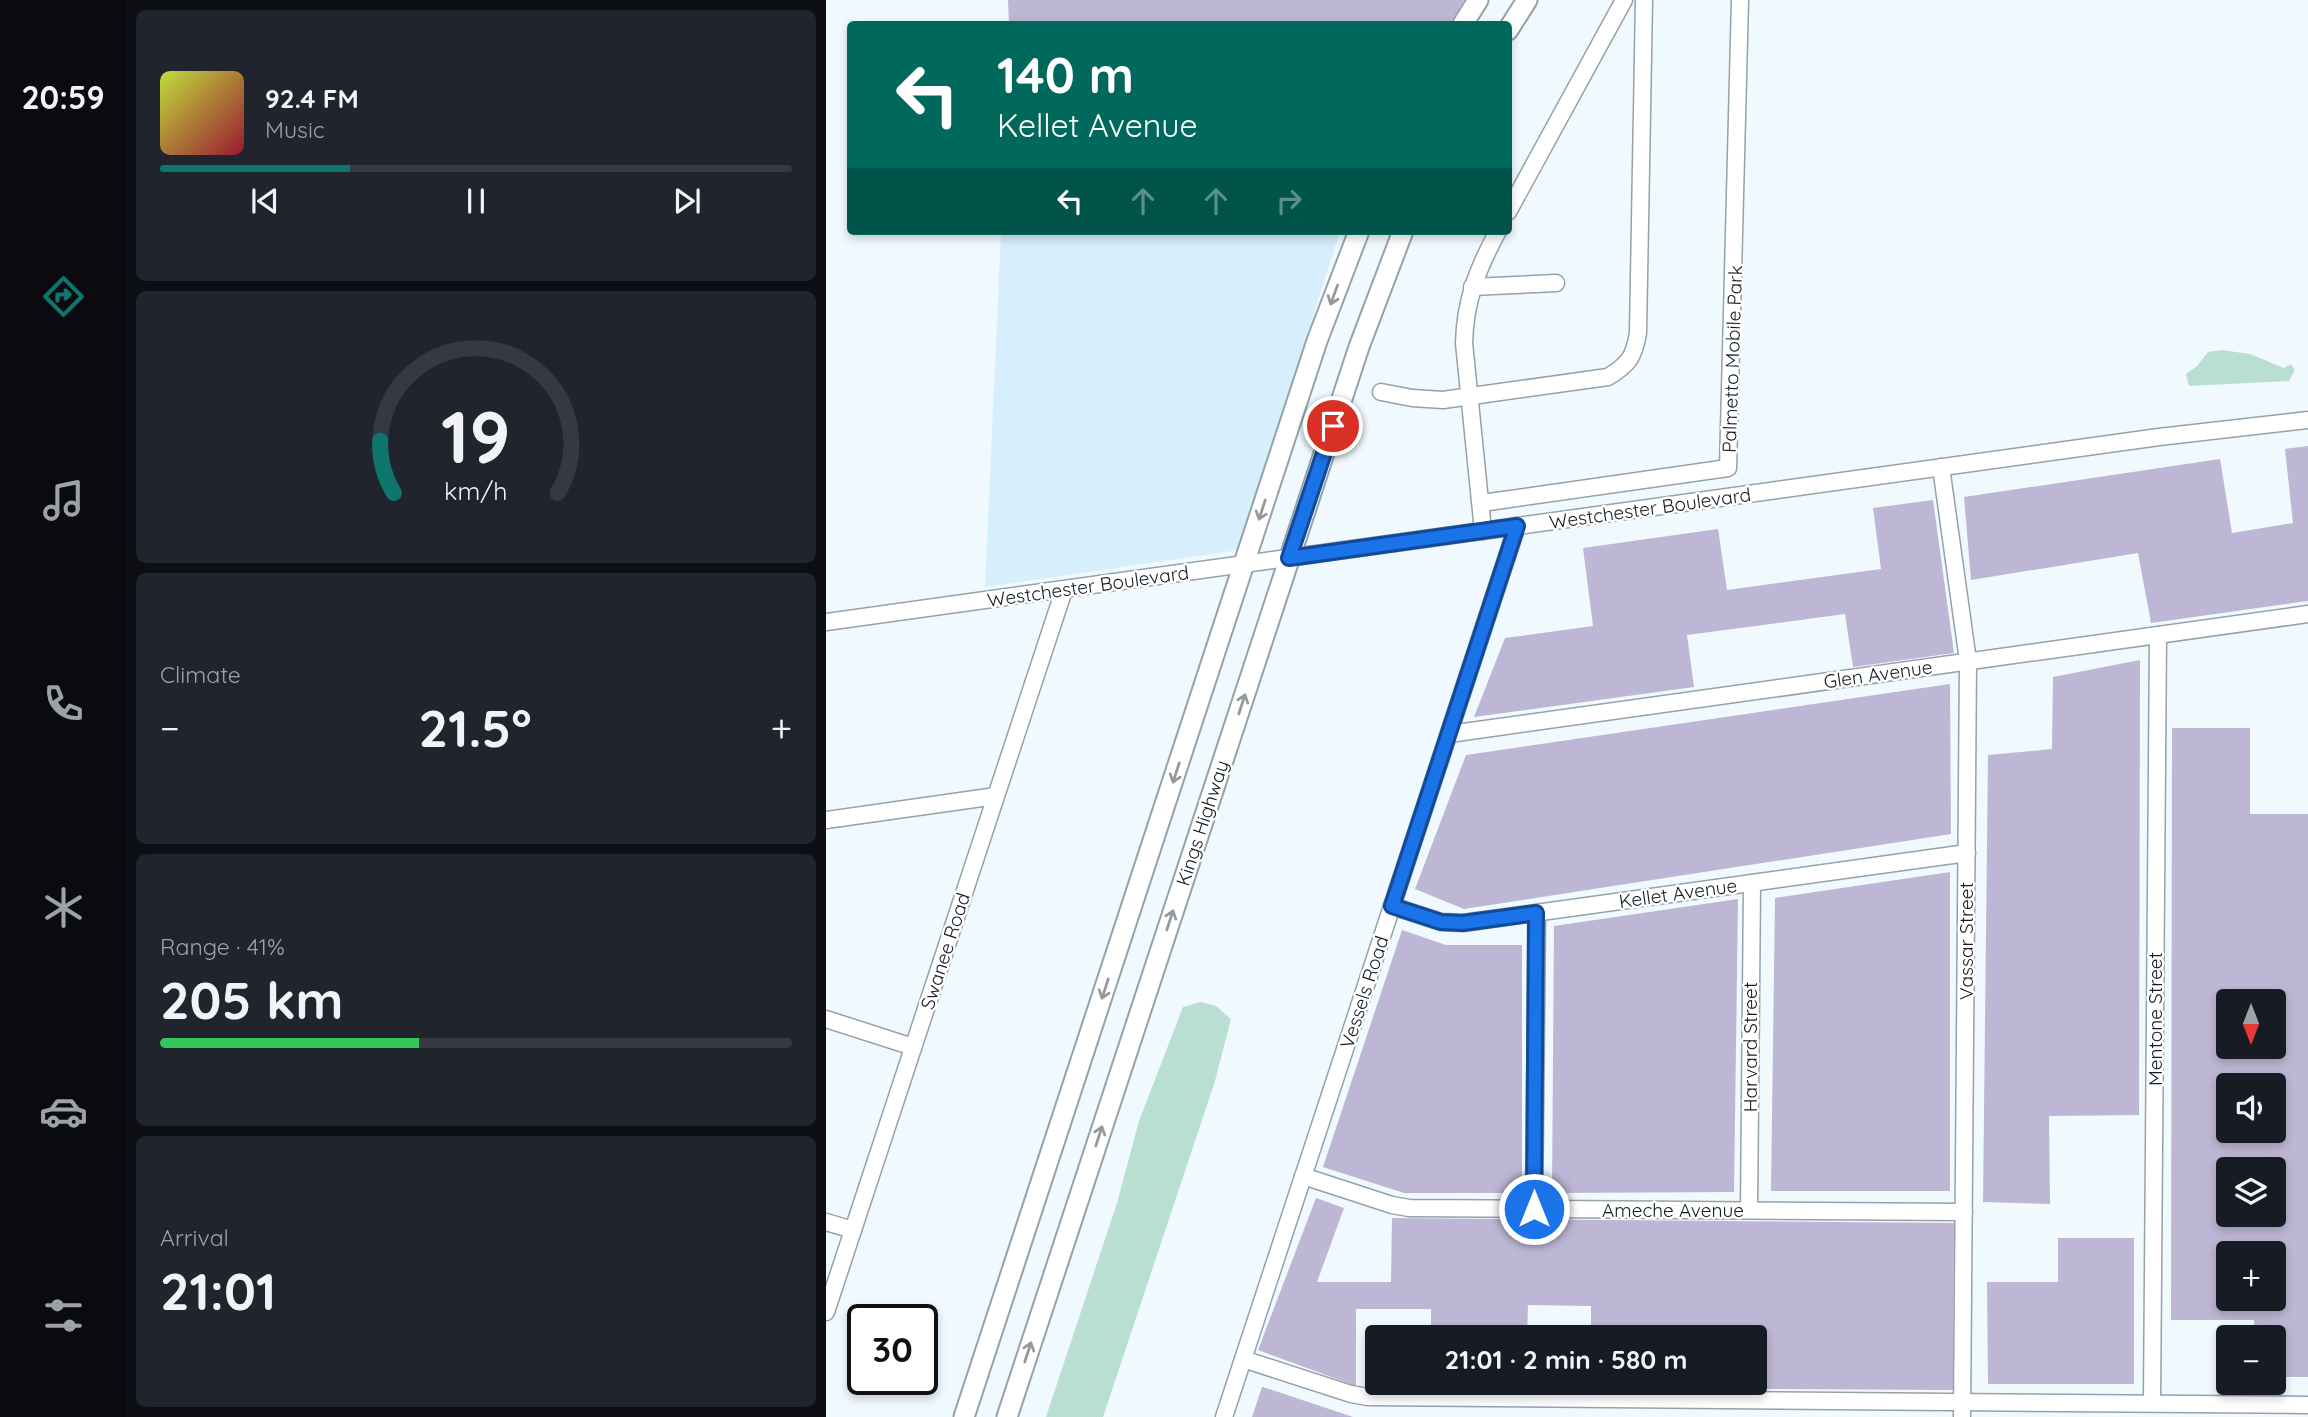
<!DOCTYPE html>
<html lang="en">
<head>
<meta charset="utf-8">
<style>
  body { margin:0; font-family:Quicksand,sans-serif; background:#20242c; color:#f1f3f6; height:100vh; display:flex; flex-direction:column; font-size:26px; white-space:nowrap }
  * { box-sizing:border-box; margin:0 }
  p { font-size:23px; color:#9ea1a6 }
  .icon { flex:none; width:38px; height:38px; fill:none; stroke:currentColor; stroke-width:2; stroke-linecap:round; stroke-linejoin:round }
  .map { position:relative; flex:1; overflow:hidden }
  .sheet { display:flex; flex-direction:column; gap:10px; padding:10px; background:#0d0f14; width:700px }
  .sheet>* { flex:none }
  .top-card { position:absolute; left:21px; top:21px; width:665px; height:214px; border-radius:7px; box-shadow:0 4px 10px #0003; background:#00695c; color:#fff; overflow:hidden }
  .needle { width:46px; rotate:180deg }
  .buttons { position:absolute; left:1390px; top:989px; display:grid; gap:14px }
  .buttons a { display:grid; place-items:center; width:70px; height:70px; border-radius:7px; background:#171b24; box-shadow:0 4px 10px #0003; font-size:35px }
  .speed { position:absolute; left:21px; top:1304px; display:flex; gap:14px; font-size:35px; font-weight:700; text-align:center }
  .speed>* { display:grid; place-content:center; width:91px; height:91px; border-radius:50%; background:#171b24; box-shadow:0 4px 10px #0003; line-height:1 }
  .speed .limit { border:4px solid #111; border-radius:10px; background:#fff; color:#111 }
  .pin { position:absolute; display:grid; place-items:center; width:60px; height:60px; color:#fff; margin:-30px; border:4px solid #fff; border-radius:50%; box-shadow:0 2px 7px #0007 }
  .me { position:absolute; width:77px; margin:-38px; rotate:0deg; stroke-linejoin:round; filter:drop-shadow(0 0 5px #0008) }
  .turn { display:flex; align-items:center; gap:24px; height:147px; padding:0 35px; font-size:32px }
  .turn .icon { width:91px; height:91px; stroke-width:2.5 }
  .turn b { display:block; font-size:49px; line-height:60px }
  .lanes { display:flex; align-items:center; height:66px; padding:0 35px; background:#0003; justify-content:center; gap:35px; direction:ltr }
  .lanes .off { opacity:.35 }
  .big { font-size:52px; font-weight:700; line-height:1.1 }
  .sheet .tile { flex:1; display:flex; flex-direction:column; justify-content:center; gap:10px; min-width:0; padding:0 24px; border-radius:10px; background:#20242c }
  .sheet .dial { align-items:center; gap:0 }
  .dial svg { height:182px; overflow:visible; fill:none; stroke:#363941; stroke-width:7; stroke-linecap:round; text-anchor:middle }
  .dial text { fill:#f1f3f6; stroke:none }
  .song { display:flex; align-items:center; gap:21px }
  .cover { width:84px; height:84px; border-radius:10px; background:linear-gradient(135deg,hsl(70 70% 55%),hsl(350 70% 35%)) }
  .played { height:7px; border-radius:4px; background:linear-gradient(90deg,#0f766e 30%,#363941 30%) }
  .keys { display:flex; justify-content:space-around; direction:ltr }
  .heat { display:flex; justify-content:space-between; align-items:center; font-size:38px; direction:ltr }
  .charge { height:10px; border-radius:5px; background:linear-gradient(90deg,#34c759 41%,#363941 0) }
  .trip { position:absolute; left:539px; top:1325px; width:402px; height:70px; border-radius:7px; background:#171b24; box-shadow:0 4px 10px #0003; font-weight:700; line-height:70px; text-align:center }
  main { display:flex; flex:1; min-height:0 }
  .tabs { display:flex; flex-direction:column; width:126px; justify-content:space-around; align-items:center; background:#090b0e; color:#9ea1a6 }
  .tabs .icon { width:49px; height:49px }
  .tabs .current { color:#0f766e }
  .tabs b { font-size:32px; color:#f1f3f6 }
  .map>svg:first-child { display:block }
  .built { fill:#d7eefc }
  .forest { fill:#bdb6d4; fill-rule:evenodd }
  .water { fill:#b9dfd3 }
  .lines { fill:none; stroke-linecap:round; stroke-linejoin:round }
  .minor-casing { stroke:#94a2ab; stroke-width:19 }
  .major-casing { stroke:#94a2ab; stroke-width:23 }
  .minor { stroke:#fff; stroke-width:16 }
  .major { stroke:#fff; stroke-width:19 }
  .oneway { stroke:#96989a }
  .route-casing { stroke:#114b97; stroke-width:18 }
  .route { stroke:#1a73e8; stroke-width:12 }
  .labels { text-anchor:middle; stroke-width:5; stroke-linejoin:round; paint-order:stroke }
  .street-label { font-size:19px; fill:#151b1e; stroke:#fff }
</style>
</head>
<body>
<main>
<nav class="tabs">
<b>20:59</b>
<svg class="icon current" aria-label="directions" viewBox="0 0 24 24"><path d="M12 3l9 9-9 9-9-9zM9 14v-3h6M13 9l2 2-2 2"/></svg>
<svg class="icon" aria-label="music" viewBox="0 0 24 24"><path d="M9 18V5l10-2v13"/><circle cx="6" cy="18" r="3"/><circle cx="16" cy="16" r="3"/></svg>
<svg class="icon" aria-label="phone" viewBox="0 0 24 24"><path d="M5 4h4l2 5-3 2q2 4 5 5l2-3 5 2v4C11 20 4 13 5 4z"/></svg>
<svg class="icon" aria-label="climate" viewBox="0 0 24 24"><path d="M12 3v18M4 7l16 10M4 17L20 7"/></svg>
<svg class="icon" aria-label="car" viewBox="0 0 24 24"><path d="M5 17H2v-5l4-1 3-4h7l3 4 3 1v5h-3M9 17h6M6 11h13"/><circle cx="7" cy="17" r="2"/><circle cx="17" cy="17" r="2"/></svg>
<svg class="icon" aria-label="filters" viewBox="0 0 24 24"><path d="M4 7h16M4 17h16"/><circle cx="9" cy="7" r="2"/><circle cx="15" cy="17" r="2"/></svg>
</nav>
<section class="sheet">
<div class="tile">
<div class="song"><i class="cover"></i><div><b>92.4 FM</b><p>Music</p></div></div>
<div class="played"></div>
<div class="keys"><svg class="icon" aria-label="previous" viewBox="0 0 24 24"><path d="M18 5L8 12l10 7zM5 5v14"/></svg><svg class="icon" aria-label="pause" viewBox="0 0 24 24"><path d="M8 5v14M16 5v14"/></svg><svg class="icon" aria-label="next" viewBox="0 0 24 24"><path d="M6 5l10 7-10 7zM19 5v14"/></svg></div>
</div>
<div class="tile dial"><svg viewBox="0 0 100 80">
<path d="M14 69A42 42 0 1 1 86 69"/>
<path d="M14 69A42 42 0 0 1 8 46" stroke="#0f766e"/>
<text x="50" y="56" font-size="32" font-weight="700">19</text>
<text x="50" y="72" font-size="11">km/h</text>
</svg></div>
<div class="tile"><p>Climate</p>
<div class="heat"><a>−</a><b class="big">21.5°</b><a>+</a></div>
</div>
<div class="tile"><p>Range · 41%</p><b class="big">205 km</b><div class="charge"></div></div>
<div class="tile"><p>Arrival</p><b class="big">21:01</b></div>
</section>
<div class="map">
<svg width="1482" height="1417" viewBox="0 0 1482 1417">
  <rect width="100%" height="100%" fill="#f0f9fe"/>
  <path class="built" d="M175,231H514L413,550L159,587Z"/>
  <g class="forest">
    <path d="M182,0H638L624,24H183Z"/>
    <path d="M1482,446V601L1325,623L1312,553L1145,580L1138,497L1394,459L1406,533L1467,523L1459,449Z"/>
    <path d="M1107,500L1128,653L1027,667L1019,614L861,635L868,687L648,717L679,638L767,626L757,548L892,529L901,590L1055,569L1047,508Z"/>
    <path d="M1314,660L1313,1115L1223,1116L1224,1204L1157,1202L1162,755L1226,749L1227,677Z"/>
    <path d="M1124,684L1125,834L638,909L589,889L640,755Z"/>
    <path d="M1346,728H1424V814H1482V1377H1447V1337H1429L1428,1320H1345ZM1402,1001H1447V1046H1402ZM1402,1085H1447V1130H1402ZM1402,1169H1447V1214H1402ZM1402,1253H1447V1298H1402Z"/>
    <path d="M1124,872V1191H945L949,898Z"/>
    <path d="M912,899L908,1192L726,1193L728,926Z"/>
    <path d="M576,930L620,945H696V1193H578L497,1167Z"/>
    <path d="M490,1198L518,1208L491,1282H565L566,1218L1128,1223L1127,1390L765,1388V1382H929V1337H765V1306L702,1305L701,1337H605V1309H530V1386L432,1350Z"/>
    <path d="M1232,1238H1308V1384H1162L1161,1282H1232Z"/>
    <path d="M436,1387H437L527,1417H426Z"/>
  </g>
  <g class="water">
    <path d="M1396,350L1424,354L1458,368L1465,364L1469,370L1463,381L1363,386L1360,374L1371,366L1382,352Z"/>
    <path d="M375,1002L390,1006L405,1019L389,1081L277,1417H220L291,1203L313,1121L357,1007Z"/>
  </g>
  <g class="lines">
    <defs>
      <g id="minor">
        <path d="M682,212L798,0"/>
        <path d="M646,287L730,283"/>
        <path d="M555,392L586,398L617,400L782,377C803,364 808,357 812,333L818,0"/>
        <path d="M1115,467L1142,661L1136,1417"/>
        <path d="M656,503L902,468L914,0"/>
        <path d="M657,531L638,343C639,300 652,268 672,231"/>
        <path d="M0,622L1333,437L1482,420"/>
        <path d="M623,734L1482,614"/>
        <path d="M0,820L170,796"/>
        <path d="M566,906L615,922L637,923L1141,853"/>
        <path d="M0,1019L87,1047"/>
        <path d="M477,1176L566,1205L583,1208L1138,1212"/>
        <path d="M708,1209L711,913"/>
        <path d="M923,1210L926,883"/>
        <path d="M0,1222L27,1230"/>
        <path d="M0,1312L238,590"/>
        <path d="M417,1359L525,1394L542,1397L1482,1405"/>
        <path d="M1326,1403L1332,635"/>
        <path d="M398,1417L691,526"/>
      </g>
      <g id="major">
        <path d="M637,24L652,0"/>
        <path d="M682,30L701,0"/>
        <path d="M138,1417L491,341L533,231"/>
        <path d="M181,1417L533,347L577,231"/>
      </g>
    </defs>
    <use href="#minor" class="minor-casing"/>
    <use href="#major" class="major-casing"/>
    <use href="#minor" class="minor"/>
    <use href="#major" class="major"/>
  </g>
  <defs><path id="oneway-shaft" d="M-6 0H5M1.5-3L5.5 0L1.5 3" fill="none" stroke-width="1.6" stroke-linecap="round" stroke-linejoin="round" transform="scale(1.75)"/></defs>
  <g class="oneway">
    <use href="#oneway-shaft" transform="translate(508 295) rotate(110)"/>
    <use href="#oneway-shaft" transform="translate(436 510) rotate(108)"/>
    <use href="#oneway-shaft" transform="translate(416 704) rotate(-72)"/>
    <use href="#oneway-shaft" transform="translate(350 773) rotate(108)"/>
    <use href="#oneway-shaft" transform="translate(344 920) rotate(-72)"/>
    <use href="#oneway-shaft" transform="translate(279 989) rotate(108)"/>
    <use href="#oneway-shaft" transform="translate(273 1136) rotate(-72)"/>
    <use href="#oneway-shaft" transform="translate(202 1352) rotate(-72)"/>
  </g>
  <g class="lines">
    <defs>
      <path id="route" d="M507,426L463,558L691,526L566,906L615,922L637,923L710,913L708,1209"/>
    </defs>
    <use href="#route" class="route-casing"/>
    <use href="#route" class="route"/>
  </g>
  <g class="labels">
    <g class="street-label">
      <text transform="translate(906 359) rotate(-88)" y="7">Palmetto Mobile Park</text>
      <text transform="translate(824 508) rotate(-8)" y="7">Westchester Boulevard</text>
      <text transform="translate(262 586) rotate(-8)" y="7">Westchester Boulevard</text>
      <text transform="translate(1052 674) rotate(-8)" y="7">Glen Avenue</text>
      <text transform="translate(376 823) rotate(-72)" y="7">Kings Highway</text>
      <text transform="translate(852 893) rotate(-8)" y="7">Kellet Avenue</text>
      <text transform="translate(1140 941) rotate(-90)" y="7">Vassar Street</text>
      <text transform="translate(119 951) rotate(-72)" y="7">Swanee Road</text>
      <text transform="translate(538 992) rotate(-72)" y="7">Vessels Road</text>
      <text transform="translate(1329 1019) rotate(-90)" y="7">Mentone Street</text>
      <text transform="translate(924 1047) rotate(-90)" y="7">Harvard Street</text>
      <text x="847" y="1217">Ameche Avenue</text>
    </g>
  </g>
</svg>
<div class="buttons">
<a><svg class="needle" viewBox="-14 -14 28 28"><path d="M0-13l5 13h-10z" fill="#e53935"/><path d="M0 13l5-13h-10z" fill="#9ea1a6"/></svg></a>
<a><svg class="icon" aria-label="sound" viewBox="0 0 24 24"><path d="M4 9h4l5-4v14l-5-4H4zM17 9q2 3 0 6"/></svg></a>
<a><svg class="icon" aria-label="layers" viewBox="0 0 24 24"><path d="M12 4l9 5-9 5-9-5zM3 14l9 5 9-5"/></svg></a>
<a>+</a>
<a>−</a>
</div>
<div class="speed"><div class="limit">30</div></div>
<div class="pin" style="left:507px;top:426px;background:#d93025"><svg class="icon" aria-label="arrive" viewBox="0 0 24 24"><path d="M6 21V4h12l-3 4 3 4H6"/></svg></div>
<svg class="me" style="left:708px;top:1209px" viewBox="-20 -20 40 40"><circle r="17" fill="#1a73e8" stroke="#fff" stroke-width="3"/><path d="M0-11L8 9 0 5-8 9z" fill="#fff"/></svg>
<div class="trip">21:01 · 2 min · 580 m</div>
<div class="top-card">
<div class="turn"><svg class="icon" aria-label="left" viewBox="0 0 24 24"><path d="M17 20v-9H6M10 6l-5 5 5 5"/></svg><div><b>140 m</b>Kellet Avenue</div></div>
<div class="lanes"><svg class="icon" aria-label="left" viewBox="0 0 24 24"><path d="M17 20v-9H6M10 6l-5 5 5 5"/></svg><svg class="icon off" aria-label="ahead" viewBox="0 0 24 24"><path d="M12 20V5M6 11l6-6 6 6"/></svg><svg class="icon off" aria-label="ahead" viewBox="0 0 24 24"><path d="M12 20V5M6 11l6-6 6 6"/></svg><svg class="icon off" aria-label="right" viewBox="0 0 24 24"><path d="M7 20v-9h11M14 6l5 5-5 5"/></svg></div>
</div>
</div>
</main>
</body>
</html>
